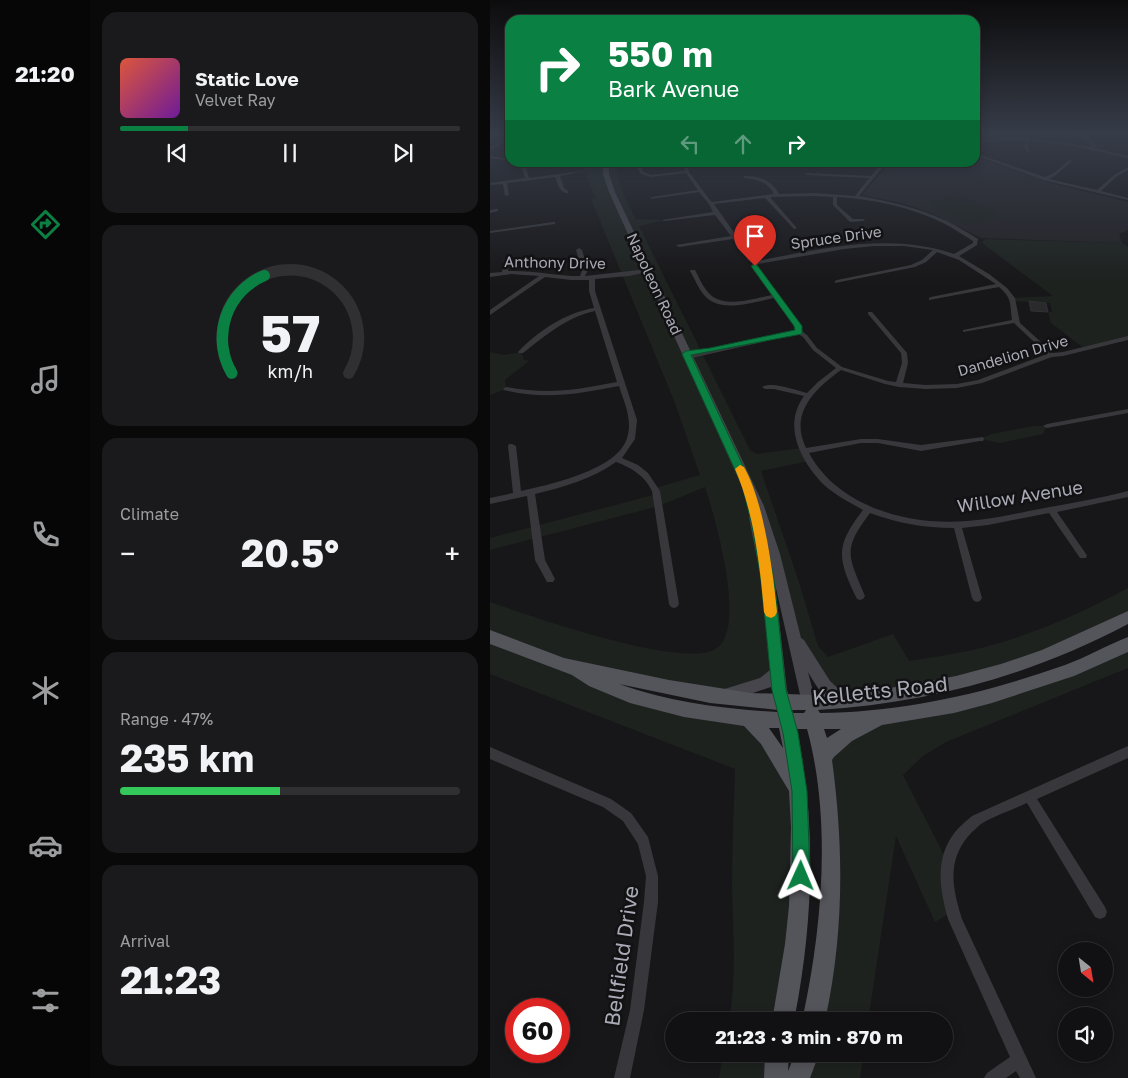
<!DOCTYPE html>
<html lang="en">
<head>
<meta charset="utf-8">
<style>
  body { margin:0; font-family:"Golos Text",sans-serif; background:#1a191b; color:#f1f3f6; height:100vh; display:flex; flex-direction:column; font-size:19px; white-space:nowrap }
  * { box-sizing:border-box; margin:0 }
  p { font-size:16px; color:#9c9d9f }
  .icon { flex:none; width:28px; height:28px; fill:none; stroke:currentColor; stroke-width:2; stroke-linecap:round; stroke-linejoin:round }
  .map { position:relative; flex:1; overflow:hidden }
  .drawer { display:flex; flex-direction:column; gap:12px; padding:12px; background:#09090a; width:400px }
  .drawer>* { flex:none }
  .hud { position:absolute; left:15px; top:15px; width:475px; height:152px; border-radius:15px; box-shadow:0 2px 12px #0003,0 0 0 1px #303032; background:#0b8043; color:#fff; overflow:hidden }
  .needle { width:32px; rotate:150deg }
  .tools { position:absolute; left:568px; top:942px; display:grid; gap:10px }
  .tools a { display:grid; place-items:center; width:55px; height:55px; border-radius:50%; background:#111012; box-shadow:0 2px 12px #0003,0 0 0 1px #303032; font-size:25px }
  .speed { position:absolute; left:15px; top:998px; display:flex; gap:10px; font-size:25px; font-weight:700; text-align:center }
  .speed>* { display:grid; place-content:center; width:65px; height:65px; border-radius:50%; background:#111012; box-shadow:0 2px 12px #0003,0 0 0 1px #303032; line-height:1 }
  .speed .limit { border:8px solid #d22; background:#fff; color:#111 }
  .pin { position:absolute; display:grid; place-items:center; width:42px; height:42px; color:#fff; margin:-51px -21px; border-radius:50% 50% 50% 0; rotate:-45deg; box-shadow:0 0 5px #0007 }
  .pin .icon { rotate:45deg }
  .me { position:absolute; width:55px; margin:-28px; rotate:1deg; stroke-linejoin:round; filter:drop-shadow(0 0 4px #0008) }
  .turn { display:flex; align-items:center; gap:18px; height:105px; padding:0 20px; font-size:22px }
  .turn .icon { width:65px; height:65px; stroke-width:2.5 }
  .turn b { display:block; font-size:35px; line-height:42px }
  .lanes { display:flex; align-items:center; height:48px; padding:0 20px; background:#0003; justify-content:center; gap:25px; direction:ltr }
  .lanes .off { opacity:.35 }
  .big { font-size:38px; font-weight:700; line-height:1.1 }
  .drawer .tile { flex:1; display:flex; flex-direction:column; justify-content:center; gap:8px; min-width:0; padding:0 18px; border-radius:15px; background:#1a191b }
  .drawer .dial { align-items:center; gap:0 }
  .dial svg { height:130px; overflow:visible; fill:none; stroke:#303032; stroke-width:7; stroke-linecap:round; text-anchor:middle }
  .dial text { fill:#f1f3f6; stroke:none }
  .song { display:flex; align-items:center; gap:15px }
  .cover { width:60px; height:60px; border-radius:8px; background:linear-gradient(135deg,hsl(10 70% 55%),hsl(280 70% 35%)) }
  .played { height:5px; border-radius:2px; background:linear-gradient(90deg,#0b8043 20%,#303032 20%) }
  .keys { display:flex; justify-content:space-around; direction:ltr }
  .heat { display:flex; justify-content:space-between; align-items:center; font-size:28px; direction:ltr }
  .charge { height:8px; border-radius:4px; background:linear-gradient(90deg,#34c759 47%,#303032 0) }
  .trip { position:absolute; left:175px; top:1012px; width:288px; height:50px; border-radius:25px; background:#111012; box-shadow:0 2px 12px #0003,0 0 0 1px #303032; font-weight:700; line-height:50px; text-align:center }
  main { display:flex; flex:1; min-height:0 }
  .tab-bar { display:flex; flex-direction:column; width:90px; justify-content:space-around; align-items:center; background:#070607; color:#9c9d9f }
  .tab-bar .icon { width:35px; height:35px }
  .tab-bar .selected { color:#0b8043 }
  .tab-bar b { font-size:22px; color:#f1f3f6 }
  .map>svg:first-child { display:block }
  .built { fill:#232225 }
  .green { fill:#1d221f }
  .building { fill:#2a292c; stroke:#313034 }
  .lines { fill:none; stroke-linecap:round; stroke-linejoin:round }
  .street { fill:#38383c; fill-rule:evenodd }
  .secondary { fill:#46464c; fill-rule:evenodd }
  .primary { fill:#54545b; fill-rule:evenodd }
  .route { fill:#0b8043; stroke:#07532c }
  .slow { fill:#f59e0b }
  .labels { text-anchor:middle; stroke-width:5; stroke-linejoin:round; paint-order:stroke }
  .far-street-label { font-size:15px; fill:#aaabb6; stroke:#121113 }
  .street-label { font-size:18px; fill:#aaabb6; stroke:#121113 }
  .near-street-label { font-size:21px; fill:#aaabb6; stroke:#121113 }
</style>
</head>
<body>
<main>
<nav class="tab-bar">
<b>21:20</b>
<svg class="icon selected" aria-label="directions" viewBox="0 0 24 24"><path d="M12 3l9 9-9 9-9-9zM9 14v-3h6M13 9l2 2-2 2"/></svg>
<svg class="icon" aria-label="music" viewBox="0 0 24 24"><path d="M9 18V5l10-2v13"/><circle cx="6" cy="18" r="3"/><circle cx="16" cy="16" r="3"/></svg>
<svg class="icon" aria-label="phone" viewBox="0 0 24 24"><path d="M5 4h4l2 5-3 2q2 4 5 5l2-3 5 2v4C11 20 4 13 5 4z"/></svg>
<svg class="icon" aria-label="climate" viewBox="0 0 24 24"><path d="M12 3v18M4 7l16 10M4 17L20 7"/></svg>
<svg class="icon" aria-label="car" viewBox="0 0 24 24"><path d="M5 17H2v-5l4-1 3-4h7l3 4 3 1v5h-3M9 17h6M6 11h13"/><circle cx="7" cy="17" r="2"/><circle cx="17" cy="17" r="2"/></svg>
<svg class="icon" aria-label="filters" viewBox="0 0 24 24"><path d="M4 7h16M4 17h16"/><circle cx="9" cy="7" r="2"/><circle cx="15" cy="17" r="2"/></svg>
</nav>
<section class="drawer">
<div class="tile">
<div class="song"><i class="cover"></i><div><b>Static Love</b><p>Velvet Ray</p></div></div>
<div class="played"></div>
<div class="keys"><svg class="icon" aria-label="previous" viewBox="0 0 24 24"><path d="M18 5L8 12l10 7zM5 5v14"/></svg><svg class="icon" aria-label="pause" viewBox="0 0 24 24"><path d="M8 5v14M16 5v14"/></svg><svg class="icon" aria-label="next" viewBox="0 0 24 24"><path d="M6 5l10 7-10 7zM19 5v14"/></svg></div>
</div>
<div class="tile dial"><svg viewBox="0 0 100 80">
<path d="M14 69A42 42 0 1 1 86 69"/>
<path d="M14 69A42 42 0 0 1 34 9" stroke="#0b8043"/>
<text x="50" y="56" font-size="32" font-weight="700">57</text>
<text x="50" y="72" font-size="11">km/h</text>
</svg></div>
<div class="tile"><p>Climate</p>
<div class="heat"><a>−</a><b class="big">20.5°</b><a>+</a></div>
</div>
<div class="tile"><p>Range · 47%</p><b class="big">235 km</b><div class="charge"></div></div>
<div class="tile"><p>Arrival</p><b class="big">21:23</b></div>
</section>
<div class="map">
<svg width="638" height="1078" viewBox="0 0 638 1078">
  <rect width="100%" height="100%" fill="#171618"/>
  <path class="built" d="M485,156L560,183L638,202V230L629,234L632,243L491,238L441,213L411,203L372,195L400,163L485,162Z"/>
  <g class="green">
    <path d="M126,162C126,183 137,201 146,219L174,220L149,226L211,351L196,354L197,357L212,353L260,450L267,454L312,448L319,461L271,471L308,579L328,646L338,657L403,634L419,661C444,657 471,653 495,647C547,633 591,613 638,588V617L517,669L350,700L305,638L267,525L288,673L231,697L101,679L259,719L309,791L297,1001L293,1021H239C247,977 243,932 242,887C242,848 244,808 245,769L0,674V602C38,615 196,671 227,648C257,626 225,518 215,487L169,506L0,550V538L167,494L165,488L210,475L185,403L101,199L106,198L95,173L87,174L85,171L94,170L91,163Z"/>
    <path d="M468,194L510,216L476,225L436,202Z"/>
    <path d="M496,239L632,243L638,247V338L595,349L561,323L558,312H562L560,303L523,301L522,298L563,296L496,246L492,242Z"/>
    <path d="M0,352L14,355L31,352L34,360L39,361L15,380L16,389L0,395Z"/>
    <path d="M544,426H557L553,434L510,443L490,439L501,434Z"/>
    <path d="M638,644V668L456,742L433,756L413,775L458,863L462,912L445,922L406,836L378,1021H324L333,973V758L389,719L480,703Z"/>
    <path d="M233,1054H287L286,1078H229Z"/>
    <path d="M317,1054H374L370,1078H308Z"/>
  </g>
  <path class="building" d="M539,301L556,303L558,312L541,311Z"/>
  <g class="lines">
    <g class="street">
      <path d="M585,134C593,133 601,139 606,145L604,148L638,156V158L583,146L540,141H539L538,149L541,152L539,153L534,149L535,141H501L485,143V141C524,135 562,140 601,147L602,145Z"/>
      <path d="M20,136V139L0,150V147Z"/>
      <path d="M485,153L555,177L564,173L579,160H581V162L566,175L559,179L607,190L624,175L638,167V170L626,177L611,191L638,198V200L553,180L485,155Z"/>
      <path d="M0,156L20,159V161L0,158Z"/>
      <path d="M25,162H30L36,168L39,178L84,172L86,173L70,176L74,188L78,191V193C69,193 68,183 65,177L17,183L19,195L15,196L13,184L0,185V183L35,178L32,168Z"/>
      <path d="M193,162H197L199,172L219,199L222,202L284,194C278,182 267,179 253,178L255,176C270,176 282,181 289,194L324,193L365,196L379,178L317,175L315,174L317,173L381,176L392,162H397L369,196C399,201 429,208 457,221C467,226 478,233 488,239L487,245L469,256L499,274L517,288L525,298L530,323L563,353L573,352L638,336V340L573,356L562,357L492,383L467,388L436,389L409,387L395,384L351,370C325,389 299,413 316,448L371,439H388L431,445L493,437L494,439L493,441H490L431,451L388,443H371L319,453C348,507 419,526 477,521C505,519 532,512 560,507C586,502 612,498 638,491V497L567,512L596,554L597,556L596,558H590L559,513L498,525L472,528L492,598L490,601L487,602L484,601L482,598L464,528C434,528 407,523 380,513C352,550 358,555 375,596L373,599L370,600L367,599C347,558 345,546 373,510C359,502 345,495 333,484C311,461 292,426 314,396L284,389H275L272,387C282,381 305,390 317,393L328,382L346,368L323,350L313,337L308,334L197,359L194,357L197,355L306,331L305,326L284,298C263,302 230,314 214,295C208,288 205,279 200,271L201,270H205C209,277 212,285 217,291C231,310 263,299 282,295L262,268V263L258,260L243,239L189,247L186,245L241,236L225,215L174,221L172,220L223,212L219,204L209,192L160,199L162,197L208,190L196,173L161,177L151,174L145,164L148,163L154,172L161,175L195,171ZM324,196L343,197V205L360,222L373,221L375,220L373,219H363L347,205V197C384,199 420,207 453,223C463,228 473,235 483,241V243L464,254C399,232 332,249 266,261L262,258L224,204L275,198L304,229H306V227L280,197ZM384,246H414L443,250L432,260L421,265L347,280L345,281V283L425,267L436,262L447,252L469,260L506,284L441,297L439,298V300L509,287C522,298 520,304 522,320L473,330V332L524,323L557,354L488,380L467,384L436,385L413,383L418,363L417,353L382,312H378V314L411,353L412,363L406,382L398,381L352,367L327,348L317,335L313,332L310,325L268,268V264L354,249Z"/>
      <path d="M6,209H8V211L0,213V210Z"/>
      <path d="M63,222H65V224L0,233V231Z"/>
      <path d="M89,248L92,250L98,270L95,276L158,269L161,271L139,276L105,279V291L147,420L145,439L132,458L148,465L158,473L170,491L189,604L187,607L184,608L181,607L179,604L162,491C155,476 142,468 126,462C102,479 74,487 45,494L55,560L65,579L63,582H57L45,560L37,496L0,504V498L23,493L18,446L19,444H22L26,446L31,491C58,485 128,470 137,438C143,420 134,402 129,386C88,394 55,400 14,390L13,389L16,387C58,395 86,390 127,382L105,311C77,317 56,335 33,353H29L28,352C48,331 75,313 104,308L99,291V280H81L55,277L0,315V310L49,276L21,274L0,277V273L12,272L14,260L19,261L18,271C43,270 65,276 90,276L92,270L86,250Z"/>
      <path d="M638,409V413L557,428L553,426L557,424Z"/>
      <path d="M638,746V758L547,799L615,907L617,912L615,917L610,919L605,917L537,803C524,809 501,817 491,824C488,826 485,830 482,832C456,859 462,887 472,919L546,1078H530L526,1071L516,1078H494L497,1073L520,1057L458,919C450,890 444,859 465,832C470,826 476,821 482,816Z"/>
      <path d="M0,747L121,799L141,813L158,837L168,876V902L154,1010L140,1078H124L140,1010L154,902L156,876L148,844L133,821L113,807L0,759Z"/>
    </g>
    <path class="secondary" d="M113,162H119V174L125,192L274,506L290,554L311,638L314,640L340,681L355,695L358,700L355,705L350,707C335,701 326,686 318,672L326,703L323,708L318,710L313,708L285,584L297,690L301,702L298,707L293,709L288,707L281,687L233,703L228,701L225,696L228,691L270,678L280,670L271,579L259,517L264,513L119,192L113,174Z"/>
    <g class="primary">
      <path d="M638,611V624C539,676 440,703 328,710L330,713C414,712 496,693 575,665C597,657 617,645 638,637V652L584,676L502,703L464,713L392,725L362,741L344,757L342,760C354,848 354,934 335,1021H312C332,930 342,820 317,729H307C327,826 323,925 304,1021H282L295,944L299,906L301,828L299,791L271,744L254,726L194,717L140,703L99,686L82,675L0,644V630L74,658L179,680L261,693L327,695L373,692L419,685L466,676L511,664L552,650ZM129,684L220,703L288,710L287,712C234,709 179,702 129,684ZM302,710H316L314,713H303ZM279,728H289L293,748ZM334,729H351L337,738Z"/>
      <path d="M275,1054H299L298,1071L305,1054H329L320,1078H274Z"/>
    </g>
  </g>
  <linearGradient id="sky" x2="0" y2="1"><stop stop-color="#0d0c0d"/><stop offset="0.47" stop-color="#363c48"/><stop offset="1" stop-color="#363c48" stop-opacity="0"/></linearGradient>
  <rect width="638" height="285" fill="url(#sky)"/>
  <path class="route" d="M265,264L267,265L312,326V334L201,355L262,485L273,525L284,579L296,690L308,733L317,791L320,876L317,882L311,884L305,882L303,876L302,791L293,733L282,690L271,579L262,525L252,485L192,354L196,351L220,348L305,330L304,326L261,266Z"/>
  <path class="slow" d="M250,465L254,467C274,502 283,571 287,612L285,616L281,618L276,616L274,612C270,565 264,513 245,469Z"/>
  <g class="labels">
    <g class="far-street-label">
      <text transform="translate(346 238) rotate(-8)" y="5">Spruce Drive</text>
      <text transform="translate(65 263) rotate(1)" y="5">Anthony Drive</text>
      <text transform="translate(164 284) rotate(65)" y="5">Napoleon Road</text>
      <text transform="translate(523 356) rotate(-16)" y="5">Dandelion Drive</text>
    </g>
    <g class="street-label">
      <text transform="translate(530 497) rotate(-9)" y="6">Willow Avenue</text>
    </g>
    <g class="near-street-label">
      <text transform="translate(390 691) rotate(-6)" y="7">Kelletts Road</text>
      <text transform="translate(132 956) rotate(-82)" y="7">Bellfield Drive</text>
    </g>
  </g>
</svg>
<div class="tools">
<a><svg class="needle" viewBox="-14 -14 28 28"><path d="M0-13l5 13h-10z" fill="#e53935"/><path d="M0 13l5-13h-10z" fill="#9c9d9f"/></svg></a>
<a><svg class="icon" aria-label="sound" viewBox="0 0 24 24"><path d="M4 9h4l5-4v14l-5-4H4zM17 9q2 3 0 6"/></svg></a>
</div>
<div class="speed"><div class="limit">60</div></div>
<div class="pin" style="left:265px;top:266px;background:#d93025"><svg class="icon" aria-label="arrive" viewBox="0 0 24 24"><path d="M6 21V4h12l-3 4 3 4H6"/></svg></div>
<svg class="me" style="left:311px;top:876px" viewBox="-20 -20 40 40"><path d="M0-17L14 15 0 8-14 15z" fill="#0b8043" stroke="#fff" stroke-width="4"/></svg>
<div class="trip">21:23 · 3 min · 870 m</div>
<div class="hud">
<div class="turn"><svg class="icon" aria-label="right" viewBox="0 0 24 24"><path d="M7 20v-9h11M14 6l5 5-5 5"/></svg><div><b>550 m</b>Bark Avenue</div></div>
<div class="lanes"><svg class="icon off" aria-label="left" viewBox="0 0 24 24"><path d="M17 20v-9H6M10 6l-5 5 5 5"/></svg><svg class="icon off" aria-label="ahead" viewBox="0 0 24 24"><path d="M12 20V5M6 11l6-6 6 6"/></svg><svg class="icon" aria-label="right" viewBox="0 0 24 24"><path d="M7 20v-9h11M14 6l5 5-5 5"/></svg></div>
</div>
</div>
</main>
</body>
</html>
